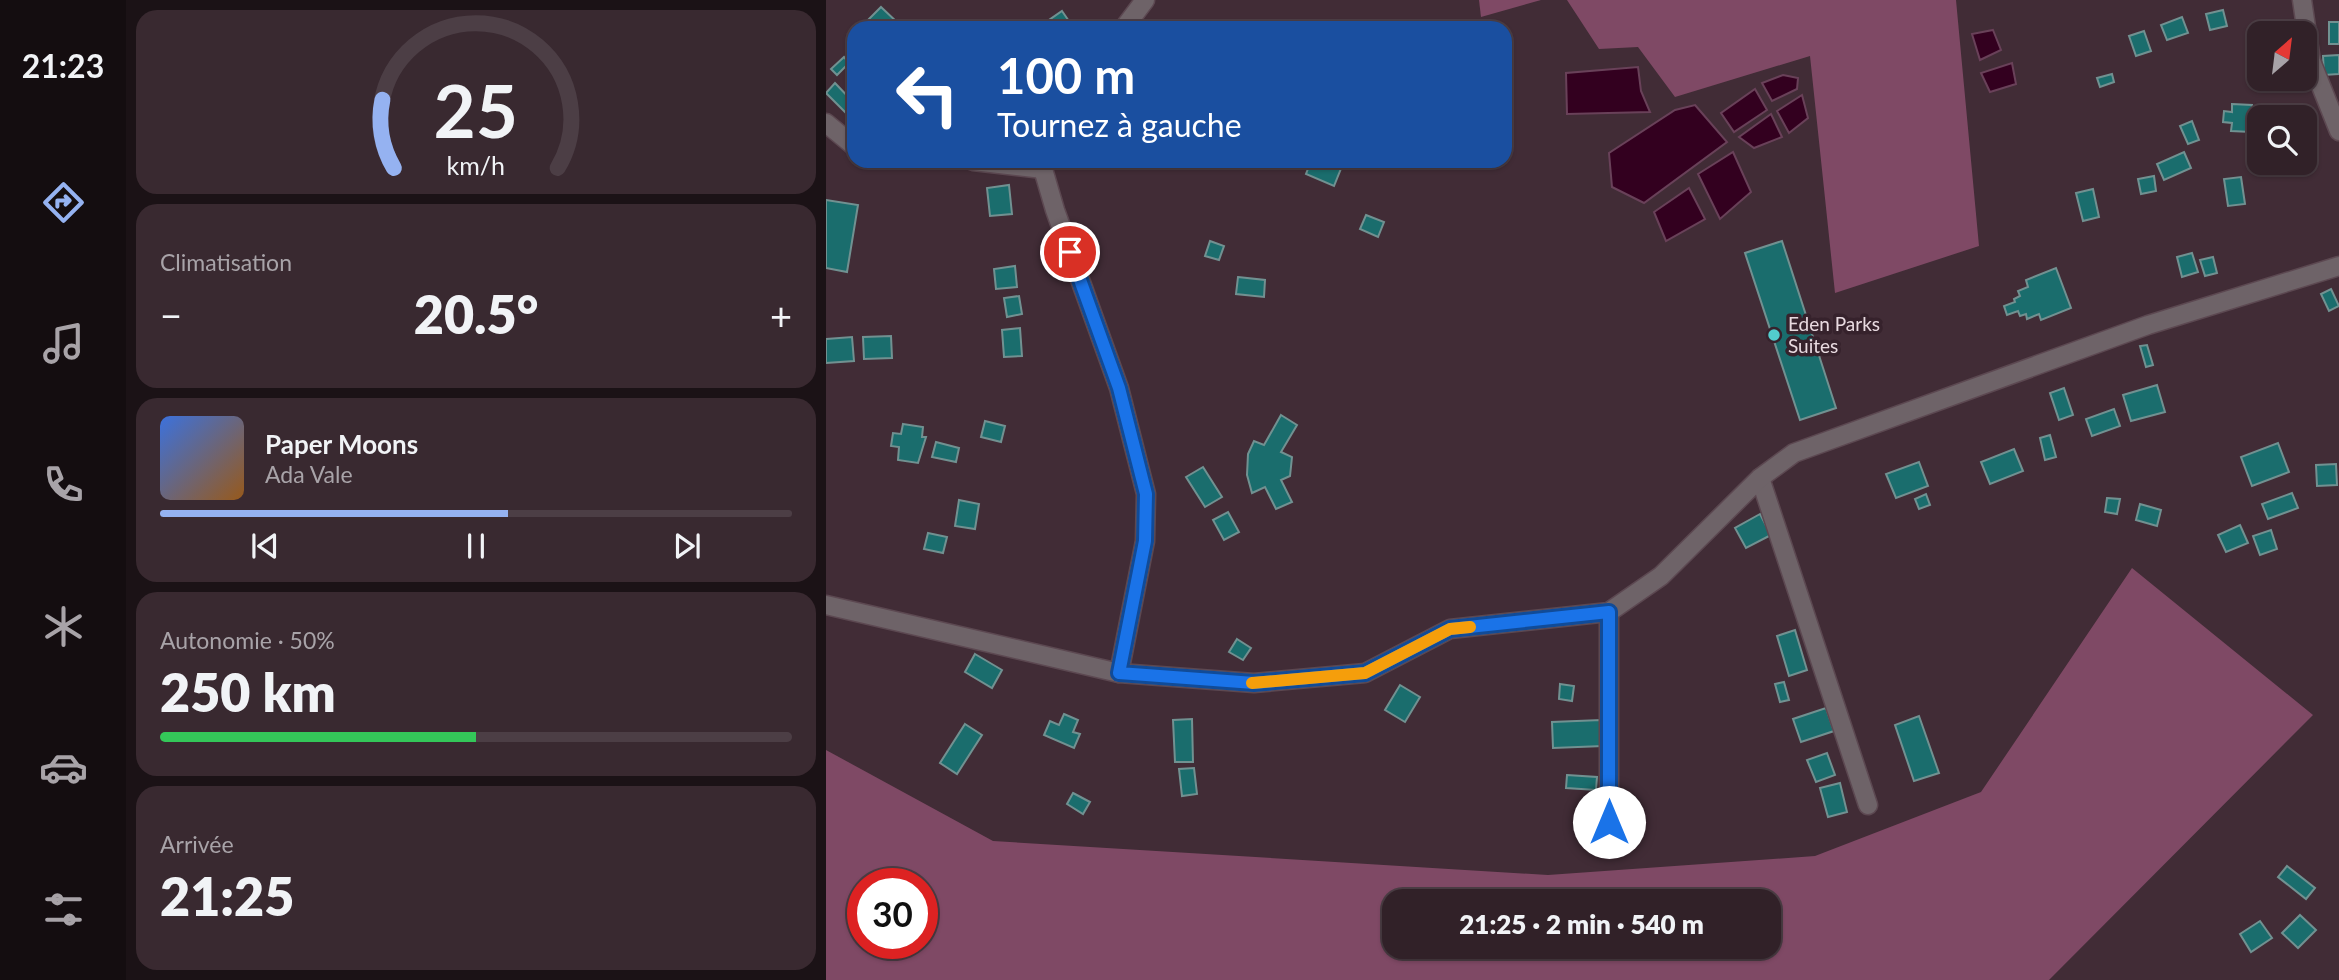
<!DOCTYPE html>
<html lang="fr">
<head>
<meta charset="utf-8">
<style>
  body { margin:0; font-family:Lato,sans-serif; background:#392930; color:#f1f3f6; height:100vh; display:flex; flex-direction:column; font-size:26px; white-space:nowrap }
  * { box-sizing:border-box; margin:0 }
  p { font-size:23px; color:#a8a3a8 }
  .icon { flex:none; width:38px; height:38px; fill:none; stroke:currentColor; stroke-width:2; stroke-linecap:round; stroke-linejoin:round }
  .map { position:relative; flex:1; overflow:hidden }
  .sheet { display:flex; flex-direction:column; gap:10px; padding:10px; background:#1b1216; width:700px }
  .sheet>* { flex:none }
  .hud { position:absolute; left:21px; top:21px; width:665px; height:147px; border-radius:21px; box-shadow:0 2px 5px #0004,0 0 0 2px #4c3e45; background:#1a4fa0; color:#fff; overflow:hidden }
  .needle { width:46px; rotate:28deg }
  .buttons { position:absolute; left:1421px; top:21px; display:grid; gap:14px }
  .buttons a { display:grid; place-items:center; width:70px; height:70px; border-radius:14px; background:#312128; box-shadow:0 2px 5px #0004,0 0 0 2px #4c3e45; font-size:35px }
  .speed { position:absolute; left:21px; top:868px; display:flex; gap:14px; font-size:35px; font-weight:700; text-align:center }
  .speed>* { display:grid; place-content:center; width:91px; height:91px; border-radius:50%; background:#312128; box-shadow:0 2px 5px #0004,0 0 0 2px #4c3e45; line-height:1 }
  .speed .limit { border:10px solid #d22; background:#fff; color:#111 }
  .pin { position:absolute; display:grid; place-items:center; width:60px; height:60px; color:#fff; margin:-30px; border:4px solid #fff; border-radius:50%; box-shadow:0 2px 7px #0007 }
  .me { position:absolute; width:77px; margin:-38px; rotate:0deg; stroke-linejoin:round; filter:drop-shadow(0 0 5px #0008) }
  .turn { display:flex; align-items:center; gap:24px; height:147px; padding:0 35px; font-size:32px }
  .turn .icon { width:91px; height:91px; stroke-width:2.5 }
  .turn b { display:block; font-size:49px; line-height:60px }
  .big { font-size:52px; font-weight:800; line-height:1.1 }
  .sheet .tile { flex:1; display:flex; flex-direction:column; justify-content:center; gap:10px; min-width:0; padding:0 24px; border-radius:21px; background:#392930 }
  .sheet .dial { align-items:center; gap:0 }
  .dial svg { height:182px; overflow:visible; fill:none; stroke:#4c3e45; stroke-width:7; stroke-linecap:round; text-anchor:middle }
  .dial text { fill:#f1f3f6; stroke:none }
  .song { display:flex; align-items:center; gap:21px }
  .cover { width:84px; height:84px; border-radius:10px; background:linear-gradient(135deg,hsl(220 70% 55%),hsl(30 70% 35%)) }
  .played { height:7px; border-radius:4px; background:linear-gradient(90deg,#95b2f1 55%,#4c3e45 55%) }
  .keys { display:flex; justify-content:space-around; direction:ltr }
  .heat { display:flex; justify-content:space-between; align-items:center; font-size:38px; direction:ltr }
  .charge { height:10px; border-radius:5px; background:linear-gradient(90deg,#34c759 50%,#4c3e45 0) }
  .trip { position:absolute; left:556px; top:889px; width:399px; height:70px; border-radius:21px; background:#312128; box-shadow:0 2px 5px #0004,0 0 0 2px #4c3e45; font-weight:800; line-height:70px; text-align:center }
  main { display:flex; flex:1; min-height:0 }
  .menu { display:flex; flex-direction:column; width:126px; justify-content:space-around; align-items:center; background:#140d10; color:#a8a3a8 }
  .menu .icon { width:49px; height:49px }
  .menu .current { color:#95b2f1 }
  .menu b { font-size:32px; color:#f1f3f6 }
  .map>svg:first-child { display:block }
  .green { fill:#7f4965; fill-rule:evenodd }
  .water { fill:#33001f; stroke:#694159; stroke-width:2 }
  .building { fill:#1a6d6d; stroke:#719191; stroke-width:2 }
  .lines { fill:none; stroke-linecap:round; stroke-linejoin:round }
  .minor-casing { stroke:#5c4851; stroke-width:21 }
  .minor { stroke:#6e6368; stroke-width:18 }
  .route-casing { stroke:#114b97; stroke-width:18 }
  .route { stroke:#1a73e8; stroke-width:12 }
  .slow { stroke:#f59e0b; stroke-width:12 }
  .poi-dot { fill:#52cdcd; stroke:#36222c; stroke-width:2.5 }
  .labels { text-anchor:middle; stroke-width:7; stroke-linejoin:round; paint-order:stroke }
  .poi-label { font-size:19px; fill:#e8dae0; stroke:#36222c; text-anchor:start }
</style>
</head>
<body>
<main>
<nav class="menu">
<b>21:23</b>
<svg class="icon current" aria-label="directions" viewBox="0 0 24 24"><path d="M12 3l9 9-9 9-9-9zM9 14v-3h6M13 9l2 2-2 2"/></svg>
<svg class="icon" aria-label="music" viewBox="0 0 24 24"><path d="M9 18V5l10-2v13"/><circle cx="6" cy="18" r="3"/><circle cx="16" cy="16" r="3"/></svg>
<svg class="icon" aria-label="phone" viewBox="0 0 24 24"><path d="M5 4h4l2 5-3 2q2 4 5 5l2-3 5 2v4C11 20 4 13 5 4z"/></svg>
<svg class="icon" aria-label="climate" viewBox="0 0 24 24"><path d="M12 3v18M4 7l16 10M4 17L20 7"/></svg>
<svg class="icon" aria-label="car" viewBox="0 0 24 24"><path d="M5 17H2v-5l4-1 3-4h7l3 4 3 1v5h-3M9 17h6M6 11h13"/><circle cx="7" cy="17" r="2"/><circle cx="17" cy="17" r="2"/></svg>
<svg class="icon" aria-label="filters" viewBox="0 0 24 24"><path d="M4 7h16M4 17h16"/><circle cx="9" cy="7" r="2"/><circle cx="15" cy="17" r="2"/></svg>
</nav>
<section class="sheet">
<div class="tile dial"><svg viewBox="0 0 100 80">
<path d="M14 69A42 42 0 1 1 86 69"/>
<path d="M14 69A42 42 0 0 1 9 39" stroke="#95b2f1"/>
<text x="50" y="56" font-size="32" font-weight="700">25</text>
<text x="50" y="72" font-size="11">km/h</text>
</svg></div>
<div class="tile"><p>Climatisation</p>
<div class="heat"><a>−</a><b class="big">20.5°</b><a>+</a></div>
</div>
<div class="tile">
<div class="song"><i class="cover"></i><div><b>Paper Moons</b><p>Ada Vale</p></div></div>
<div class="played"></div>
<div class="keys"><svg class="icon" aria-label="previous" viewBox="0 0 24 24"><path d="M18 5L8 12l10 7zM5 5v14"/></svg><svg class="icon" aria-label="pause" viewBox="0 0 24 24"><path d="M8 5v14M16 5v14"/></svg><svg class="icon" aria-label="next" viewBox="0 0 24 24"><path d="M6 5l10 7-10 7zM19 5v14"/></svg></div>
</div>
<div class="tile"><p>Autonomie · 50%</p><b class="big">250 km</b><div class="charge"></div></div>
<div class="tile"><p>Arrivée</p><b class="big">21:25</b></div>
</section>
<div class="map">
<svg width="1513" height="980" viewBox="0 0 1513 980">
  <rect width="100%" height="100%" fill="#412c36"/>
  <g class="green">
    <path d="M653,0H715L655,17Z"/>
    <path d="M741,0H1130L1153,246L1009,293L984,56L849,97L812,47L773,49Z"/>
    <path d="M1306,568L1487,715L1223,980H0V750L167,841L722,875L989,856L1155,792ZM37,884H96V943H37ZM569,901H943V947H569Z"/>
  </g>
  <g class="water">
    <path d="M1167,30L1175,50L1154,60L1146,34Z"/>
    <path d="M1186,63L1190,84L1164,92L1155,73Z"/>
    <path d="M812,67L815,91L824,112L741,114L740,73Z"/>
    <path d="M957,75L972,78L971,89L946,101L936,83Z"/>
    <path d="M929,89L941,110L908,132L895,113Z"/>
    <path d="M976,95L982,118L963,133L951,111Z"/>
    <path d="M869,105L901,142L818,203L786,187L783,153L849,110Z"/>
    <path d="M945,114L956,137L928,148L913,137Z"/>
    <path d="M907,152L925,192L894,219L872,174Z"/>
    <path d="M863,188L879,219L840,241L828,212Z"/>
  </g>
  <g class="building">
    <path d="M55,7L73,24L69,28H50L42,20Z"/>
    <path d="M1397,10L1401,26L1384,30L1380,14Z"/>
    <path d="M236,11L247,27L214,28L213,27Z"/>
    <path d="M1356,17L1362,33L1341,40L1335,25Z"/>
    <rect x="1503" y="22" width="10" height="22"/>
    <path d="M1318,31L1325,51L1310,56L1303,36Z"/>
    <path d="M1513,55V74L1498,75L1497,56Z"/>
    <path d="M18,57L23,63L11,75L5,69Z"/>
    <path d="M1286,74L1288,82L1274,87L1271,78Z"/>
    <path d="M9,83L28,103V121L0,93Z"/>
    <path d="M1406,104L1426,105L1425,114H1432L1431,125H1425V132L1405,131L1406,123L1397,122L1398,111L1406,112Z"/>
    <path d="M1366,121L1373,140L1362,144L1354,126Z"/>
    <path d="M1358,152L1365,168L1338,180L1331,164Z"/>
    <path d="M485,161H504L516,166L508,186L480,174Z"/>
    <path d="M1328,176L1330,191L1315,194L1312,179Z"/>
    <path d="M1415,177L1419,204L1402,206L1398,179Z"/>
    <path d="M183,185L186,214L164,216L161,188Z"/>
    <path d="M1267,189L1273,217L1257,221L1250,193Z"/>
    <path d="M0,200L32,205L21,272L0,268Z"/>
    <path d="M540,215L558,222L552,237L534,229Z"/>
    <path d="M384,241L398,246L393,260L379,256Z"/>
    <path d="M956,241L1010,408L974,420L919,253Z"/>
    <path d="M1366,253L1372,272L1356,277L1351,257Z"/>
    <path d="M1387,257L1391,273L1379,276L1374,260Z"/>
    <path d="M189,266L191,287L170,289L168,269Z"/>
    <path d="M1230,268L1245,308L1215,320L1213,314L1201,319L1200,314L1194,316L1192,311L1181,315L1178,306L1189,302L1188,299L1194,296L1192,291L1202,287L1200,280Z"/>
    <path d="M412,277L439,280L438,297L410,294Z"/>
    <path d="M1505,289L1513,306L1503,311L1495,294Z"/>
    <path d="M193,296L196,314L181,317L178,298Z"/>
    <path d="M194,328L196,356L178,357L176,330Z"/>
    <path d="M65,336L66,358L38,359L37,337Z"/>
    <path d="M26,337L28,361L0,363V339Z"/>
    <path d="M1321,345L1327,365L1320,367L1314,346Z"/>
    <path d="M1331,385L1339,412L1305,421L1297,395Z"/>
    <path d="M1238,388L1247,415L1233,420L1224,393Z"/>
    <path d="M1288,409L1294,426L1266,436L1260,419Z"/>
    <path d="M455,415L471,425L455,452L466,457L464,476L455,480L466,502L450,509L439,487L426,493L421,475L422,454L428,441L438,445Z"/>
    <path d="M159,421L179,426L175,442L155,437Z"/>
    <path d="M77,424L97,427L96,437H100L92,463L72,460L73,447L65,446L67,433L75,434Z"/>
    <path d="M1224,435L1230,457L1219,460L1214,438Z"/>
    <path d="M110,442L133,448L130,462L106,457Z"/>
    <path d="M1452,443L1463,472L1426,486L1415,457Z"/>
    <path d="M1188,449L1197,471L1164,484L1155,462Z"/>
    <path d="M1093,462L1102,486L1070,498L1060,474Z"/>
    <path d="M1510,464L1511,485L1491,486L1490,465Z"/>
    <path d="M377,467L396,497L379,507L360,477Z"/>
    <path d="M1466,493L1472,508L1442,519L1436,504Z"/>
    <path d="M1100,494L1104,505L1093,509L1089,499Z"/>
    <path d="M1281,498L1294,499L1291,514L1279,512Z"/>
    <path d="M133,500L153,504L149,529L129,526Z"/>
    <path d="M1314,504L1335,510L1331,526L1310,520Z"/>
    <path d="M402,512L413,532L398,540L387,520Z"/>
    <path d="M934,514L945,535L920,548L909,528Z"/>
    <path d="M1414,525L1422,543L1400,552L1392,535Z"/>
    <path d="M1445,530L1451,549L1434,555L1427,536Z"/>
    <path d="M102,533L121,537L117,553L98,549Z"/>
    <path d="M969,630L981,670L963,676L951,636Z"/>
    <path d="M411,639L425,648L417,660L403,652Z"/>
    <path d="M149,654L176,670L166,688L139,672Z"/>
    <path d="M958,682L963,700L954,702L949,684Z"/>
    <path d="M734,684L748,686L746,701L733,699Z"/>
    <path d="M574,685L594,697L579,722L559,710Z"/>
    <path d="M1000,708L1008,731L975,742L967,719Z"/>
    <path d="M238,714L252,720L247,732L254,734L248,748L218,735L224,721L233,725Z"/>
    <path d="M1093,716L1113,773L1088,781L1069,725Z"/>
    <path d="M366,719L367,762H349L347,720Z"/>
    <path d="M775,720L777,746L727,748L726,722Z"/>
    <path d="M139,724L156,735L131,774L114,763Z"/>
    <path d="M1001,753L1009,775L990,782L981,760Z"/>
    <path d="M368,768L371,794L356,796L353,769Z"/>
    <path d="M741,775L771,777L770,790L740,788Z"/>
    <path d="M1014,783L1021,812L1002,817L994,788Z"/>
    <path d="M247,793L264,802L257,814L241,804Z"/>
    <path d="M1461,866L1489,888L1480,899L1452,877Z"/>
    <path d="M1474,915L1490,930L1472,948L1456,933Z"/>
    <path d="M1434,921L1446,938L1425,952L1414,934Z"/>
  </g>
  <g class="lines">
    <defs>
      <g id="minor">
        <path d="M1476,0L1485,61L1513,131"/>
        <path d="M298,28L319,0"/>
        <path d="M0,123L28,146"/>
        <path d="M147,161L217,169"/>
        <path d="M220,161L217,169L229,210L293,388L320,494L319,541L293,673"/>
        <path d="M934,478L1042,805"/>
        <path d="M0,605L293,673L428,683L539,673L624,629L783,612L835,576L934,478L968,453L1322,325L1513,266"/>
        <path d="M783,849V612"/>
      </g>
    </defs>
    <use href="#minor" class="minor-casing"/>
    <use href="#minor" class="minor"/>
  </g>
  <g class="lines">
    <defs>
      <path id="route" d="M244,252L293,388L320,494L319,541L293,673L428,683L539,673L624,629L783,612V822"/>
    </defs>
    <use href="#route" class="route-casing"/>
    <use href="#route" class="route"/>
    <path class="slow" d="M426,683L539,673L624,629L644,627"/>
  </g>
  <circle class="poi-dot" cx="948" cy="335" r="7"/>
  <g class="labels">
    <g class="poi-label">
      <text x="962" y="331">Eden Parks<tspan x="962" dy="22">Suites</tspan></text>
    </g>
  </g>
</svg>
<div class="buttons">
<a><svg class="needle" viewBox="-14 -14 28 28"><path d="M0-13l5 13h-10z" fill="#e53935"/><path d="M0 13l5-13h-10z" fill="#a8a3a8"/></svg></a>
<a><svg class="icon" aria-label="search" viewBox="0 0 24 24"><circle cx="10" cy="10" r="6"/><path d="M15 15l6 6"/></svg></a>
</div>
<div class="speed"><div class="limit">30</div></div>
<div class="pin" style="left:244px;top:252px;background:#d93025"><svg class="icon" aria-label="arrive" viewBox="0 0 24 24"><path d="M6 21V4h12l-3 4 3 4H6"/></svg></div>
<svg class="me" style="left:783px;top:822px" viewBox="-20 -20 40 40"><circle r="19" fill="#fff"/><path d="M0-13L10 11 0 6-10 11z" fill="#1a73e8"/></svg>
<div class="trip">21:25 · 2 min · 540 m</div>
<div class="hud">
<div class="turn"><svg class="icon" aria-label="left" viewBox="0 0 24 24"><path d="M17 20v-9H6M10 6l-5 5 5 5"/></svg><div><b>100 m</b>Tournez à gauche</div></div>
</div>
</div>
</main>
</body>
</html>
